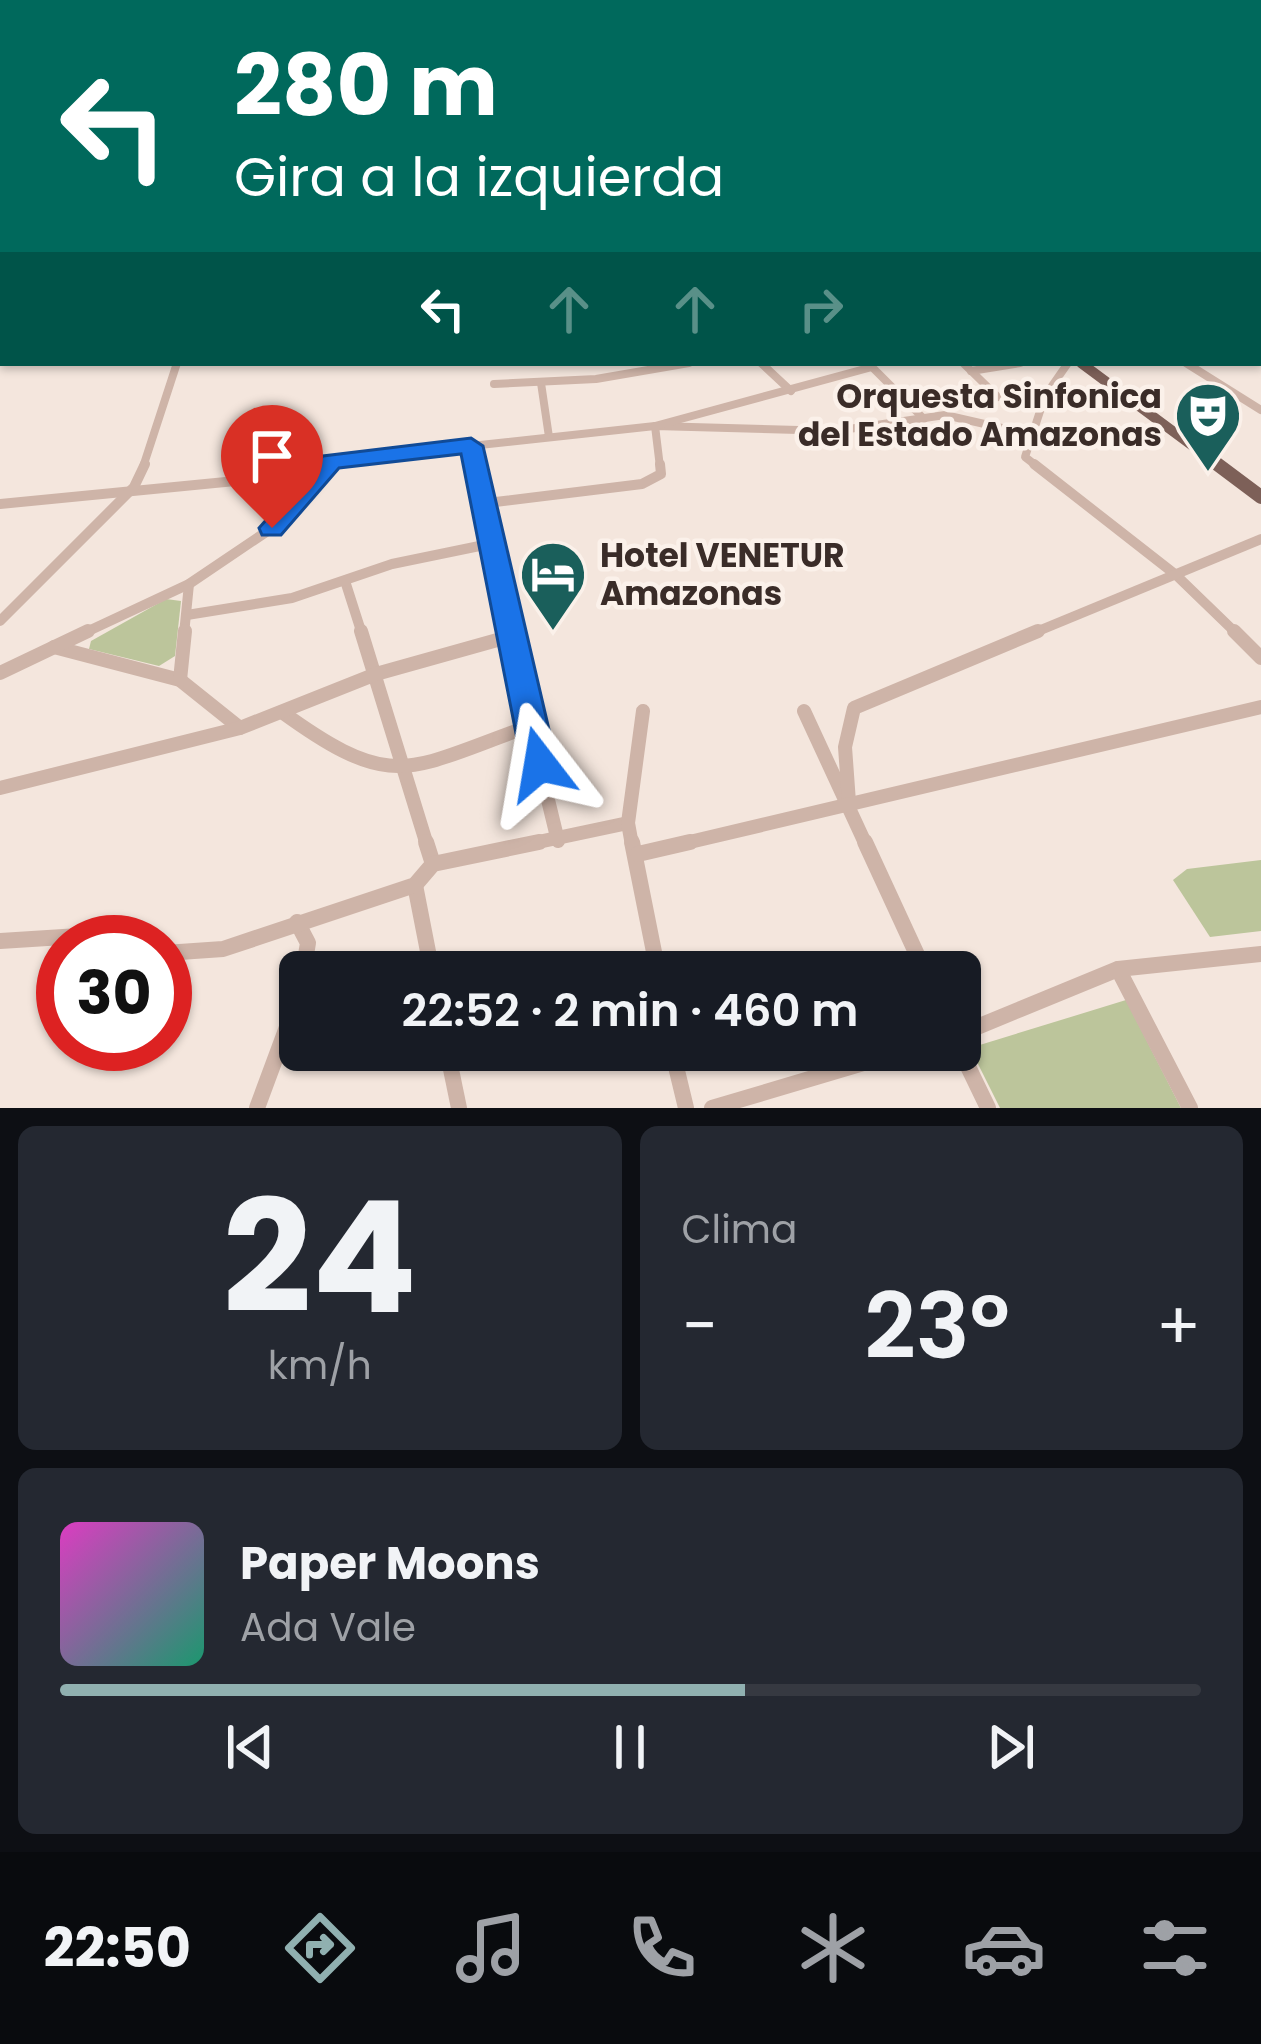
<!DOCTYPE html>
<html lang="es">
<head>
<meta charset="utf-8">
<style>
  body { margin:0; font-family:Poppins,sans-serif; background:#242831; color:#f1f3f6; height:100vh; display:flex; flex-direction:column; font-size:45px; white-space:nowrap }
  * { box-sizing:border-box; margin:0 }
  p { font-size:39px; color:#9ea1a6 }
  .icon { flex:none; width:66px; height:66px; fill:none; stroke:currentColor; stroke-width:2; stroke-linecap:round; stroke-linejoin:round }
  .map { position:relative; height:1108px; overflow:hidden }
  .drawer { display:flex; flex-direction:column; gap:18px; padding:18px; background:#0d0f14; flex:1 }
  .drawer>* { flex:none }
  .banner { position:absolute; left:0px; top:0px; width:1263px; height:366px; box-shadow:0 3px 9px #0004; background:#00695c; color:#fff; overflow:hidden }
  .speed { position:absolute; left:36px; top:915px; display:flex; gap:24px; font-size:60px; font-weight:700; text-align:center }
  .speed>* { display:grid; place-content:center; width:156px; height:156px; border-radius:50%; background:#171b24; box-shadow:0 3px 9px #0004; line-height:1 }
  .speed .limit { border:18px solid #d22; background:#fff; color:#111 }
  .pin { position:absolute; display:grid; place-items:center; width:102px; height:102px; color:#fff; margin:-123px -51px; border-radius:50% 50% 50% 0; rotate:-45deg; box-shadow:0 0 12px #0007 }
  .pin .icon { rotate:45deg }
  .me { position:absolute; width:132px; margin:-66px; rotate:346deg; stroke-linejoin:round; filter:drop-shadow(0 0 9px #0008) }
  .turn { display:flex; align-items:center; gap:42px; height:252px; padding:0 36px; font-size:54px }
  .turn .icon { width:156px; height:156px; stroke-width:2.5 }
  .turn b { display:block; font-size:84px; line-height:102px }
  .lanes { display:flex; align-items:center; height:114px; padding:0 36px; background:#0003; justify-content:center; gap:60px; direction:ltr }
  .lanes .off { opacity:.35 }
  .big { font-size:90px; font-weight:600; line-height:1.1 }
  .drawer .tile { flex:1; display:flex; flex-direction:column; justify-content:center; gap:18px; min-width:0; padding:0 42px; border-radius:18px; background:#242831 }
  .drawer .dial { align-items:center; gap:0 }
  .dial b { font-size:156px; line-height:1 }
  .song { display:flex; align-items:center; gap:36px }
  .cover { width:144px; height:144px; border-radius:18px; background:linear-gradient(135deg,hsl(310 70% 55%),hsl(160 70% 35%)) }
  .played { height:12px; border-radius:6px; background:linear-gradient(90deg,#90b0b0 60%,#363941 60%) }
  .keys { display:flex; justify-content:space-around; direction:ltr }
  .heat { display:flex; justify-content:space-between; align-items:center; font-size:66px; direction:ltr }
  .drawer .tiles { flex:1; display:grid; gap:18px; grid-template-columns:1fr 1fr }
  .tile:last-child { grid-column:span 2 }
  .trip { position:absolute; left:279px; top:951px; width:702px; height:120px; border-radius:18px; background:#171b24; box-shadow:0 3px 9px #0004; font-weight:600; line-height:120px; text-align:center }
  .tabs { display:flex; height:192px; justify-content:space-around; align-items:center; background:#090b0e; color:#9ea1a6 }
  .tabs .icon { width:84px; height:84px }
  .tabs .selected { color:#90b0b0 }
  .tabs b { font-size:54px; color:#f1f3f6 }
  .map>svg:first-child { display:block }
  .green { fill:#bcc59b }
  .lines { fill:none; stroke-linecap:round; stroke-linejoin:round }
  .minor-far3 { stroke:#ceb4a8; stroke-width:8 }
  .minor-far2 { stroke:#ceb4a8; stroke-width:10 }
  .minor-far1 { stroke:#ceb4a8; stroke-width:14 }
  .minor { stroke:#ceb4a8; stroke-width:16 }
  .major-far1 { stroke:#7d6058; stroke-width:10 }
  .major { stroke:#7d6058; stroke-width:14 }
  .route { fill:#1a73e8; stroke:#114b97; stroke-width:3 }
  .labels { text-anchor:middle; stroke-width:9; stroke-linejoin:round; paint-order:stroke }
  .poi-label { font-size:33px; font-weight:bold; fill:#3a2c28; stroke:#fbf1ea; text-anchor:end }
</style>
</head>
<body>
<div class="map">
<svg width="1261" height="1108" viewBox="0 0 1261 1108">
  <rect width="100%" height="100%" fill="#f4e6dd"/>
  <g class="green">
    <path d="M166,599L181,601L175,656L159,666L89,649L91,641Z"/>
    <path d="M1261,860V931L1210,937L1173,880L1187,869Z"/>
    <path d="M1126,1000L1181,1108H1000L970,1048Z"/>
  </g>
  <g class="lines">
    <g class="minor-far3">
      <path d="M761,363L791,391"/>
      <path d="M963,363L998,397L966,404"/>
      <path d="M1186,363L1261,410"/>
      <path d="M870,365L924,419"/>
      <path d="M971,371L1020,363"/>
      <path d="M541,383L549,437"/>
      <path d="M494,384L596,379L689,363"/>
      <path d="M471,445L477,467"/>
      <path d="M143,467L177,363"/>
      <path d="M326,467L332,461L655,426L835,431L945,415L1028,434"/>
      <path d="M660,467L655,426L872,367"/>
      <path d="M1038,467L1025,457L1045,396L1068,363"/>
    </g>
    <g class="minor-far2">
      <path d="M476,464L508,634"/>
      <path d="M1034,464L1176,575L1237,634"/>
      <path d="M487,503L642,484L661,474L660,464"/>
      <path d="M0,504L317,473"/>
      <path d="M346,584L362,634"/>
      <path d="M187,615L292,598L392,564L494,543"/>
      <path d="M0,621L134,487L145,464"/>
      <path d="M82,634L189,584L272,528L329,464"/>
      <path d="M184,634L189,584"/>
      <path d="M1031,634L1261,539"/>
    </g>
    <g class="minor-far1">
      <path d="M361,631L427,845"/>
      <path d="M507,631L558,841"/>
      <path d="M1234,631L1261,658"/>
      <path d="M54,647L180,680L240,728"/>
      <path d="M0,673L88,631"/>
      <path d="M180,680L185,631"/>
      <path d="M804,711L866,845"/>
      <path d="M282,712C395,794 408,769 530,726"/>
      <path d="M0,788L240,728L376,674L508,637"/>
      <path d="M849,802L845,747L854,708L1038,631"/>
      <path d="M524,845L628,823"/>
      <path d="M632,845L628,823L643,711"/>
      <path d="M677,845L1261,707"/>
    </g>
    <g class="minor">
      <path d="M426,842L433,864"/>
      <path d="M632,842L658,972"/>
      <path d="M865,842L925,972"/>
      <path d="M638,854L690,842"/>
      <path d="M415,885L432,972"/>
      <path d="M297,922L308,943L303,972"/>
      <path d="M0,941L79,936L112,942"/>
      <path d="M165,953L223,949L415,885L433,864L539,842"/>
      <path d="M1118,969L1190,1108"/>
      <path d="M960,1034L1118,969L1261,954"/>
      <path d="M447,1050L459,1108"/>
      <path d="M672,1050L686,1108"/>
      <path d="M960,1050L988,1108"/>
      <path d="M257,1108L300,992"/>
      <path d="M712,1108L907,1050"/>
    </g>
    <path class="major-far1" d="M1081,363L1221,467"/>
    <path class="major" d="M1217,464L1261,497"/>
  </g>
  <linearGradient id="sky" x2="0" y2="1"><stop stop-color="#7bb4d1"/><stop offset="0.48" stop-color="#faf4f0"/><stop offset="1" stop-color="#faf4f0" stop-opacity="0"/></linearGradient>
  <rect width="1261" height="299" fill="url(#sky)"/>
  <path class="route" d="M471,438L483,446L557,764L552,776L540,781L527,776L522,764L461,454L339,468L281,535H262L259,528L323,456Z"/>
  <defs>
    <symbol id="theatre-pin" viewBox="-11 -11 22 30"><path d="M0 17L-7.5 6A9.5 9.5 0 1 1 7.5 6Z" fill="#1a5f5b" stroke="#fbf1ea"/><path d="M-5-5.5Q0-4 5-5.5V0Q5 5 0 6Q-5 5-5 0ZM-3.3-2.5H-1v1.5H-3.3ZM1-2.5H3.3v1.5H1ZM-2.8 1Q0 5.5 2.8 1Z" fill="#fff"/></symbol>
    <symbol id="hotel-pin" viewBox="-11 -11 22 30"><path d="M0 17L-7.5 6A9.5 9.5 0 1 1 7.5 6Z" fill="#1a5f5b" stroke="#fbf1ea"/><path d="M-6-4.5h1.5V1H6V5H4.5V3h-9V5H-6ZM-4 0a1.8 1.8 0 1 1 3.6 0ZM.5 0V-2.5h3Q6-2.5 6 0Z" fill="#fff"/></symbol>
  </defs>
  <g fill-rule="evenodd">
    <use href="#theatre-pin" x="1170" y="377" width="76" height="104"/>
    <use href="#hotel-pin" x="515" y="536" width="76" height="104"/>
  </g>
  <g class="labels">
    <g class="poi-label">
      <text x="1162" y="408">Orquesta Sinfonica<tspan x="1162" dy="38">del Estado Amazonas</tspan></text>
      <text x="600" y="567" text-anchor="start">Hotel VENETUR<tspan x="600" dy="38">Amazonas</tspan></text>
    </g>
  </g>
</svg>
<div class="speed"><div class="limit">30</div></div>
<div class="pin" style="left:272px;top:528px;background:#d93025"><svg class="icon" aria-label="arrive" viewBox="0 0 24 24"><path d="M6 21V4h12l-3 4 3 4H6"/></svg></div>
<svg class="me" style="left:540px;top:764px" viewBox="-20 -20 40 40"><path d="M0-17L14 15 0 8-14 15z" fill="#1a73e8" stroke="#fff" stroke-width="4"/></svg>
<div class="trip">22:52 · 2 min · 460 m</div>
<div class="banner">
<div class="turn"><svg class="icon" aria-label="left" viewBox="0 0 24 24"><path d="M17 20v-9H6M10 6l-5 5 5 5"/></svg><div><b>280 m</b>Gira a la izquierda</div></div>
<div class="lanes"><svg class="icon" aria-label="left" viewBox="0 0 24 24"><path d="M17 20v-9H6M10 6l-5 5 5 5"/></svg><svg class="icon off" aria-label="ahead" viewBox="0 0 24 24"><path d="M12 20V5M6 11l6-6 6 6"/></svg><svg class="icon off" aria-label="ahead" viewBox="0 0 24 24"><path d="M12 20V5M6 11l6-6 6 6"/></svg><svg class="icon off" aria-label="right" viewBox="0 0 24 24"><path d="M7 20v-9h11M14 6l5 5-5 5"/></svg></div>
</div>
</div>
<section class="drawer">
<div class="tiles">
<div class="tile dial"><b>24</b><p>km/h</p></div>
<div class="tile"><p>Clima</p>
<div class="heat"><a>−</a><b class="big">23°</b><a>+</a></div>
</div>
<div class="tile">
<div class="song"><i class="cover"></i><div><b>Paper Moons</b><p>Ada Vale</p></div></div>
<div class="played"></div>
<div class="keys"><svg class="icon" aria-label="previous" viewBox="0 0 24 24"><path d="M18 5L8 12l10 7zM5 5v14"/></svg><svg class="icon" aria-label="pause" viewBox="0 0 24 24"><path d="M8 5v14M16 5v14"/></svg><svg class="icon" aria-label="next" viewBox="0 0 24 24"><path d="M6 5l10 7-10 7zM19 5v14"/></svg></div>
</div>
</div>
</section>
<nav class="tabs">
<b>22:50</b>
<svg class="icon selected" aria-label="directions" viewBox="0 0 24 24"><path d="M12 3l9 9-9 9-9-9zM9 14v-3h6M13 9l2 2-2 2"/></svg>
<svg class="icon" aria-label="music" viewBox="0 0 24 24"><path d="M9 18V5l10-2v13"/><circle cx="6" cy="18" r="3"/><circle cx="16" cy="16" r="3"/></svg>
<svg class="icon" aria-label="phone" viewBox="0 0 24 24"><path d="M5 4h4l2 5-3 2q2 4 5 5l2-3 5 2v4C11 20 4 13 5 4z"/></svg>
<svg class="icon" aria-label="climate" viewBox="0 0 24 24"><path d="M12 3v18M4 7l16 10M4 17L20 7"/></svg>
<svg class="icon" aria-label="car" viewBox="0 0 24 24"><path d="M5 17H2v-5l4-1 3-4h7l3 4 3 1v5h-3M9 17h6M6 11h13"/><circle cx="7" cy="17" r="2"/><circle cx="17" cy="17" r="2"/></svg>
<svg class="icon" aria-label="filters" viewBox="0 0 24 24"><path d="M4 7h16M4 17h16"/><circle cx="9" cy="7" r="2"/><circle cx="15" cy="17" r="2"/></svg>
</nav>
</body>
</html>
